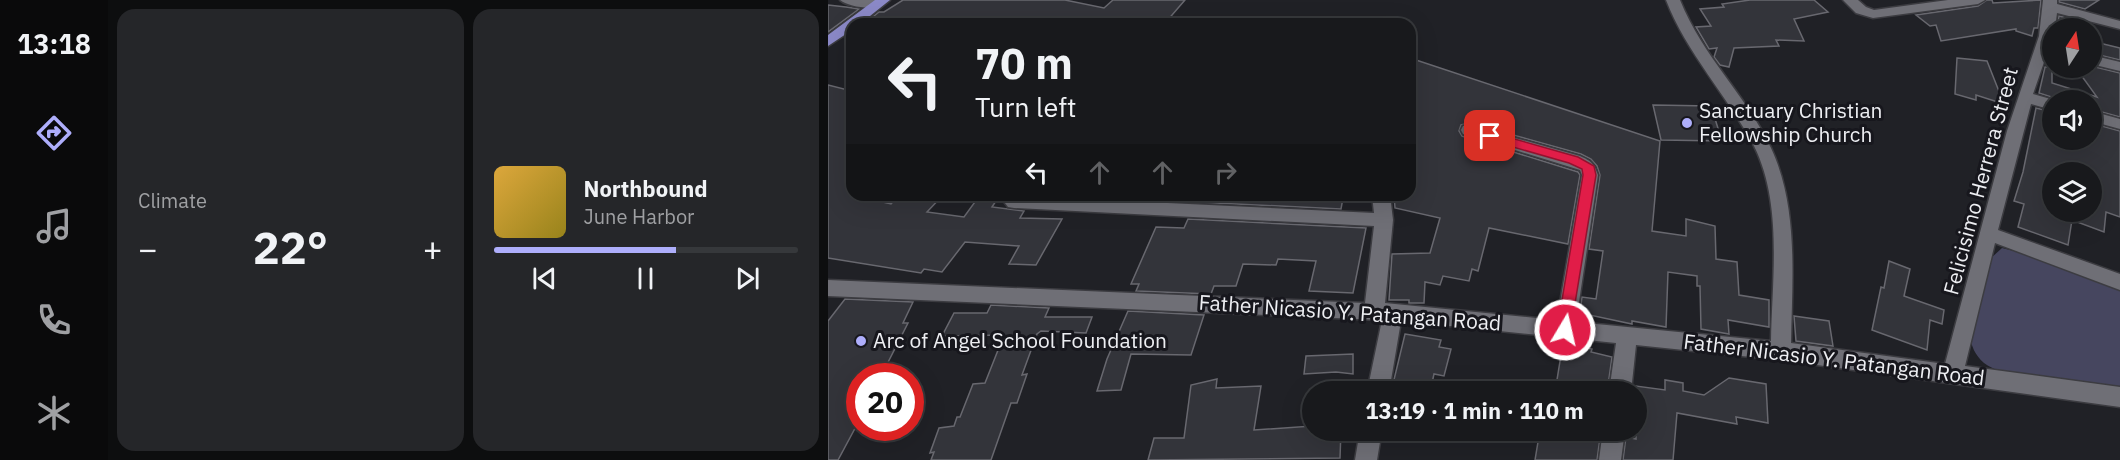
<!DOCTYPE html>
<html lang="en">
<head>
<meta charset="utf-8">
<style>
  body { margin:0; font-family:"IBM Plex Sans",sans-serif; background:#252629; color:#f1f3f6; height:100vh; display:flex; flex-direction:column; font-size:22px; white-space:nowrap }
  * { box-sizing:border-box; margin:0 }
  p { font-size:20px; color:#9fa0a3 }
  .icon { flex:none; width:33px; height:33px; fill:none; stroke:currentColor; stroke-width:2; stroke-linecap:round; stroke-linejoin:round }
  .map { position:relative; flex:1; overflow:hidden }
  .side { display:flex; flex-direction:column; gap:9px; padding:9px; background:#0d0e0f; width:720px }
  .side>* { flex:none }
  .top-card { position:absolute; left:18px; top:18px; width:570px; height:183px; border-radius:18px; box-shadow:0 6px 24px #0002,0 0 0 2px #36383b; background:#18191c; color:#f1f3f6; overflow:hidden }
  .needle { width:39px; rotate:12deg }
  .tools { position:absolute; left:1214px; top:18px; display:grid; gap:12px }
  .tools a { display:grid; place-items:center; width:60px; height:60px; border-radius:50%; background:#18191c; box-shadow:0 6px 24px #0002,0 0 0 2px #36383b; font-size:30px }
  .speed { position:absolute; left:18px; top:363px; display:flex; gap:12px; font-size:30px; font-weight:700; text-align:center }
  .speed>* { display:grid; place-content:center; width:78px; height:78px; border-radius:50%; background:#18191c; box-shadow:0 6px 24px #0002,0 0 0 2px #36383b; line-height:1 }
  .speed .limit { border:9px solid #d22; background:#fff; color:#111 }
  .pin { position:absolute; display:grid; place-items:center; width:51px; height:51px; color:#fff; margin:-26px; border-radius:12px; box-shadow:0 3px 9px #0006 }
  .me { position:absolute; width:66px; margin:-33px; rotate:9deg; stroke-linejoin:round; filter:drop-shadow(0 0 4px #0008) }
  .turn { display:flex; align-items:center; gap:21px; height:126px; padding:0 30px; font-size:27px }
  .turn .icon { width:78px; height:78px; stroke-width:2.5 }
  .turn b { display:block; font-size:42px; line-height:51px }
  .lanes { display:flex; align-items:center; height:57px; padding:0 30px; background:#0003; justify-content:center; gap:30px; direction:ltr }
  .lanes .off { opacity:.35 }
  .big { font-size:45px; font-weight:700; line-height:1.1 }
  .side .widget { flex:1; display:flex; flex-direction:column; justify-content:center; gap:9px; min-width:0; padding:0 21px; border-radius:18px; background:#252629 }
  .song { display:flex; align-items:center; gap:18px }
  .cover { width:72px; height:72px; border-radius:9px; background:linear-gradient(135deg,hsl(40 70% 55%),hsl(50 70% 35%)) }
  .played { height:6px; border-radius:3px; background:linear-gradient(90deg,#aeaefb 60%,#36383b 60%) }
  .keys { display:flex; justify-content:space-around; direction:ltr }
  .heat { display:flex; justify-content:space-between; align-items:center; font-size:33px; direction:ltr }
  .side .tiles { flex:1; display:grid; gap:9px; grid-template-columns:repeat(2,1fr) }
  .trip { position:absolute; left:474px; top:381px; width:345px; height:60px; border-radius:30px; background:#18191c; box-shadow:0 6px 24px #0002,0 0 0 2px #36383b; font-weight:700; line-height:60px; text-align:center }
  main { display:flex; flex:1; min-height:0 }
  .menu { display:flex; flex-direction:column; width:108px; justify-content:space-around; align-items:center; background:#0a0a0b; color:#9fa0a3 }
  .menu .icon { width:42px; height:42px }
  .menu .on { color:#aeaefb }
  .menu b { font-size:27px; color:#f1f3f6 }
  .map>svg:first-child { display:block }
  .green { fill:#46465f }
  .building { fill:#33343a; stroke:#68686f; stroke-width:1.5; fill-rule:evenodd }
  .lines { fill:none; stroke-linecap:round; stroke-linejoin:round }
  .minor-casing { stroke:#3c3c41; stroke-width:3 }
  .major-casing { stroke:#3c3c41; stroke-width:3 }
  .minor { fill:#6f6f76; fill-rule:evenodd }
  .major { fill:#8b89c7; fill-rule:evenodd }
  .route { fill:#e11d48; stroke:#92132f; stroke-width:1.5 }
  .poi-dot { fill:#aeaefb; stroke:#17171d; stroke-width:2 }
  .labels { text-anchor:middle; stroke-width:6; stroke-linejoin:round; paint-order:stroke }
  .poi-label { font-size:21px; fill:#edeef2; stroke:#17171d; text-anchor:start }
  .street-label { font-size:21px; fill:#edeef2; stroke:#17171d }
</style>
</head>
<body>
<main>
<nav class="menu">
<b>13:18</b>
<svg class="icon on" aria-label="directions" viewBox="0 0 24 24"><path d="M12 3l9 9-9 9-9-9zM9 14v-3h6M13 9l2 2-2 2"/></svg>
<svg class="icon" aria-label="music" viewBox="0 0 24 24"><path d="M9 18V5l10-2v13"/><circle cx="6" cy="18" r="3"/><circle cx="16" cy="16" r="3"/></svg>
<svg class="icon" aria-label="phone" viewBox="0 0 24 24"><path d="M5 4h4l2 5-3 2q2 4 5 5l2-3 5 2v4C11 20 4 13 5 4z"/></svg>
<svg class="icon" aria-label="climate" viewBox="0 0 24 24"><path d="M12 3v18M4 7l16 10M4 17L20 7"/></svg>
</nav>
<section class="side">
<div class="tiles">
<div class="widget"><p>Climate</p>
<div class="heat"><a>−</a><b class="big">22°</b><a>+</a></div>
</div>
<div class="widget">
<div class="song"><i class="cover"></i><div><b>Northbound</b><p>June Harbor</p></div></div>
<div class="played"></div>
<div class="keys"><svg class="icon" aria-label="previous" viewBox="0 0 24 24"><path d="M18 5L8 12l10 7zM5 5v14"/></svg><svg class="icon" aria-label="pause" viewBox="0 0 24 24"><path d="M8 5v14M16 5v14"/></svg><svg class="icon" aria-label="next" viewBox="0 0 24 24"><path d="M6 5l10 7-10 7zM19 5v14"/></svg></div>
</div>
</div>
</section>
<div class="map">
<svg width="1292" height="460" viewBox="0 0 1292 460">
  <rect width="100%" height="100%" fill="#202126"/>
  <path class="green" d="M1174,248L1202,255L1292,287V389C1260,385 1180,382 1156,363C1147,355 1143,346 1142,335L1162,259Z"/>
  <g class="building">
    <path d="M75,0H237L276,8L285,0H357L338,22L327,21L324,24H36L51,12H56Z"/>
    <path d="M922,0H986L1000,12L966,19L976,41L948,40L951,46L906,48L901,67L892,65L886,57L889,48L881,49L868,27L883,26L872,9L896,7L894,4Z"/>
    <path d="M1159,0H1164L1165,3L1213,0L1210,28H1206L1204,36L1188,31V29L1113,41L1108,25L1102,26L1088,15L1150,6Z"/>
    <path d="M1231,0H1271L1257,9L1231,2Z"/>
    <path d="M0,5L18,7L31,9L0,32Z"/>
    <path d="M1231,16L1254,22V28H1229Z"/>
    <path d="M1263,41L1292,48V60L1263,53Z"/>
    <path d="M582,58L832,141L824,231L858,236V219L887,226L888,259L909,262L911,295L941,300V327L900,320L901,334L873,329L872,286H869V276L840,272L838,327L804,321V324L752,313L754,297L768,299L775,251L761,249L772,175L769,166L763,159L753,154L642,123L633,125L631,131L634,136L750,172L752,175L740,244L661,228L650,271L644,269L641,281L615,276L612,285L597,282L596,303H581V300H561L564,254L602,253L612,218L567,208L566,195H582Z"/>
    <path d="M1129,58L1159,61L1176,104L1148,95V100L1127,94Z"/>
    <path d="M1263,66L1292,73V117L1263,109V100H1228L1227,98L1211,93L1217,67H1224V83L1269,97L1248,68Z"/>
    <path d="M0,85L24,91V195L63,204L71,195H115L99,212L136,217L152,195H169L170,198L164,207L196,211L192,218L234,219L208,265L181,264L191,246L137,242L114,272L96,269L93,273L0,258Z"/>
    <path d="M825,105L883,106L894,141L833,140Z"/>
    <path d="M1208,108L1224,112V140H1263V123L1292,131V217L1278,212L1276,232L1244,220L1240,245L1190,227L1196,204L1186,201L1195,172ZM1224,172H1263V212H1224Z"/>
    <path d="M369,195H474V197L515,198L513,209L367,202Z"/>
    <path d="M360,219L538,228L525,293L481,291L488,261L450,259L448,265L415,264L408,286H386L383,294L308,291L311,284H303L328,227L356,228Z"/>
    <path d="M1061,261L1082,269L1076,296L1116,310L1114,324L1102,320L1099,350L1044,330L1053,287L1056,288Z"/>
    <path d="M17,299L85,302L75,323H80L53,376H32V419L10,460H0V321Z"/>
    <path d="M163,305L221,308L217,317H264L258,333L213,331L209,334L194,375L199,374L189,403H183L163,460H103L106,452L102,453L111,428L126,426L129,417H132L145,384L157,383L176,335L114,336L126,313H159Z"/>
    <path d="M300,311L376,315L363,355L303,354L293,390L269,391L279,359Z"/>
    <path d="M966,316L1001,321L1005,346L968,341Z"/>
    <path d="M577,334L613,340L611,347L623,349L616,376L606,374L602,392H563Z"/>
    <path d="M735,343L764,349L763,352L784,357L779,392L759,388V392H727Z"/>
    <path d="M525,354V374L508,372L476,374L478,356Z"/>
    <path d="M901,378L938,384L940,423L908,417L909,424L849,413L845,460H795L798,437L808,439V386L837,390V380L855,383V391L876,395Z"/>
    <path d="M389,379L388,388L433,386L426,430L484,426V430H513L512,458L320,460L326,438H356L363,385Z"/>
    <path d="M712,430H773L769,460H707Z"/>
  </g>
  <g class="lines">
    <defs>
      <g id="minor">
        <path d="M12,0H49L56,4C48,11 20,7 12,0Z"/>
        <path d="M838,0H852C875,57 918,95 943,148C971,208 964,280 963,343L1117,364L1179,131L1211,36L1215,0H1229V4L1292,21V29L1229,13L1227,28H1224V39L1205,94L1226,100H1224V110L1203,104L1170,230L1292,274V290L1167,243L1137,366L1292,387V407L953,360L808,345L803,392H781L788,343L573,321L561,392H539L554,320L0,296V280L537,303L546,226L186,208L180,207L171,195L546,213L544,195H562L565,220L557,303L729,320L754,175L752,170L635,134L633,130L635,126L641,125L752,156C763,161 766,163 770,175L748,322L943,341C944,279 955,204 926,146C899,95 859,54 838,0Z"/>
        <path d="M1015,0H1030L1038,7L1046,10L1120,0H1157L1150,4L1045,18L1028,13Z"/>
        <path d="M1263,55L1292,62V71L1263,64Z"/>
        <path d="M1263,111L1292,119V129L1263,121Z"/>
        <path d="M532,430H554L549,460H527Z"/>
        <path d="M775,430H797L793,460H771Z"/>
      </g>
      <path id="major" d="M47,0H62L32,24H24V30L0,46V35Z"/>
    </defs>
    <use href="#minor" class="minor-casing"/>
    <use href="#major" class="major-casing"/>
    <use href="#minor" class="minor"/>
    <use href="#major" class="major"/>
  </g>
  <path class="route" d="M662,132L750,157L766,166L768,175L742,334L737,336L731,334L729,330L755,175L754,169L741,163L657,139L656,136Z"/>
  <g class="poi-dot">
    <circle cx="859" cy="123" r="6"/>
    <circle cx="33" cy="341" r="6"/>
  </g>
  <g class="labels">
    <g class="poi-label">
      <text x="871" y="118">Sanctuary Christian<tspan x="871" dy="24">Fellowship Church</tspan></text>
      <text x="45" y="348">Arc of Angel School Foundation</text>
    </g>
    <g class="street-label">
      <text transform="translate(1153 181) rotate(-75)" y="7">Felicisimo Herrera Street</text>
      <text transform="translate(522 313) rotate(4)" y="7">Father Nicasio Y. Patangan Road</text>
      <text transform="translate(1006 360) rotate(7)" y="7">Father Nicasio Y. Patangan Road</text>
    </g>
  </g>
</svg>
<div class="tools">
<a><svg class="needle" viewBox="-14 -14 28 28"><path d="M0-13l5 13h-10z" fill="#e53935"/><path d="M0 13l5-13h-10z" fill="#9fa0a3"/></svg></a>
<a><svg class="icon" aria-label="sound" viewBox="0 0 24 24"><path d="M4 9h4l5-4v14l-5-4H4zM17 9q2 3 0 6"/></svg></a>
<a><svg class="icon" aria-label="layers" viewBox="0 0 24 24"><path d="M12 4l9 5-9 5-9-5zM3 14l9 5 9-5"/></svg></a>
</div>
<div class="speed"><div class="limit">20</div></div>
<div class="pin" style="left:662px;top:136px;background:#d93025"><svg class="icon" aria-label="arrive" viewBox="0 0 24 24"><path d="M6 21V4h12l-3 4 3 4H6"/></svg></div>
<svg class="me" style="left:737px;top:330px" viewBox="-20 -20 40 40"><circle r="17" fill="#e11d48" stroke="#fff" stroke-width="3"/><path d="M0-11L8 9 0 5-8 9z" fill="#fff"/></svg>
<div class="trip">13:19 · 1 min · 110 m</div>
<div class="top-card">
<div class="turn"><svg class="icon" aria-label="left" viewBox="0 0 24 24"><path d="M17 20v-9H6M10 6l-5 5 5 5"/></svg><div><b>70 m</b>Turn left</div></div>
<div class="lanes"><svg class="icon" aria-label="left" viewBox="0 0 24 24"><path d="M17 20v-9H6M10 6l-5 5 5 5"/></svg><svg class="icon off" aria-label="ahead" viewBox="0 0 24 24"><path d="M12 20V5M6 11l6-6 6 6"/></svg><svg class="icon off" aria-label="ahead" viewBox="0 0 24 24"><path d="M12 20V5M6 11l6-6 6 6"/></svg><svg class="icon off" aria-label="right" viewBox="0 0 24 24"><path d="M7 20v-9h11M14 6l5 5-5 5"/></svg></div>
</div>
</div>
</main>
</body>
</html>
